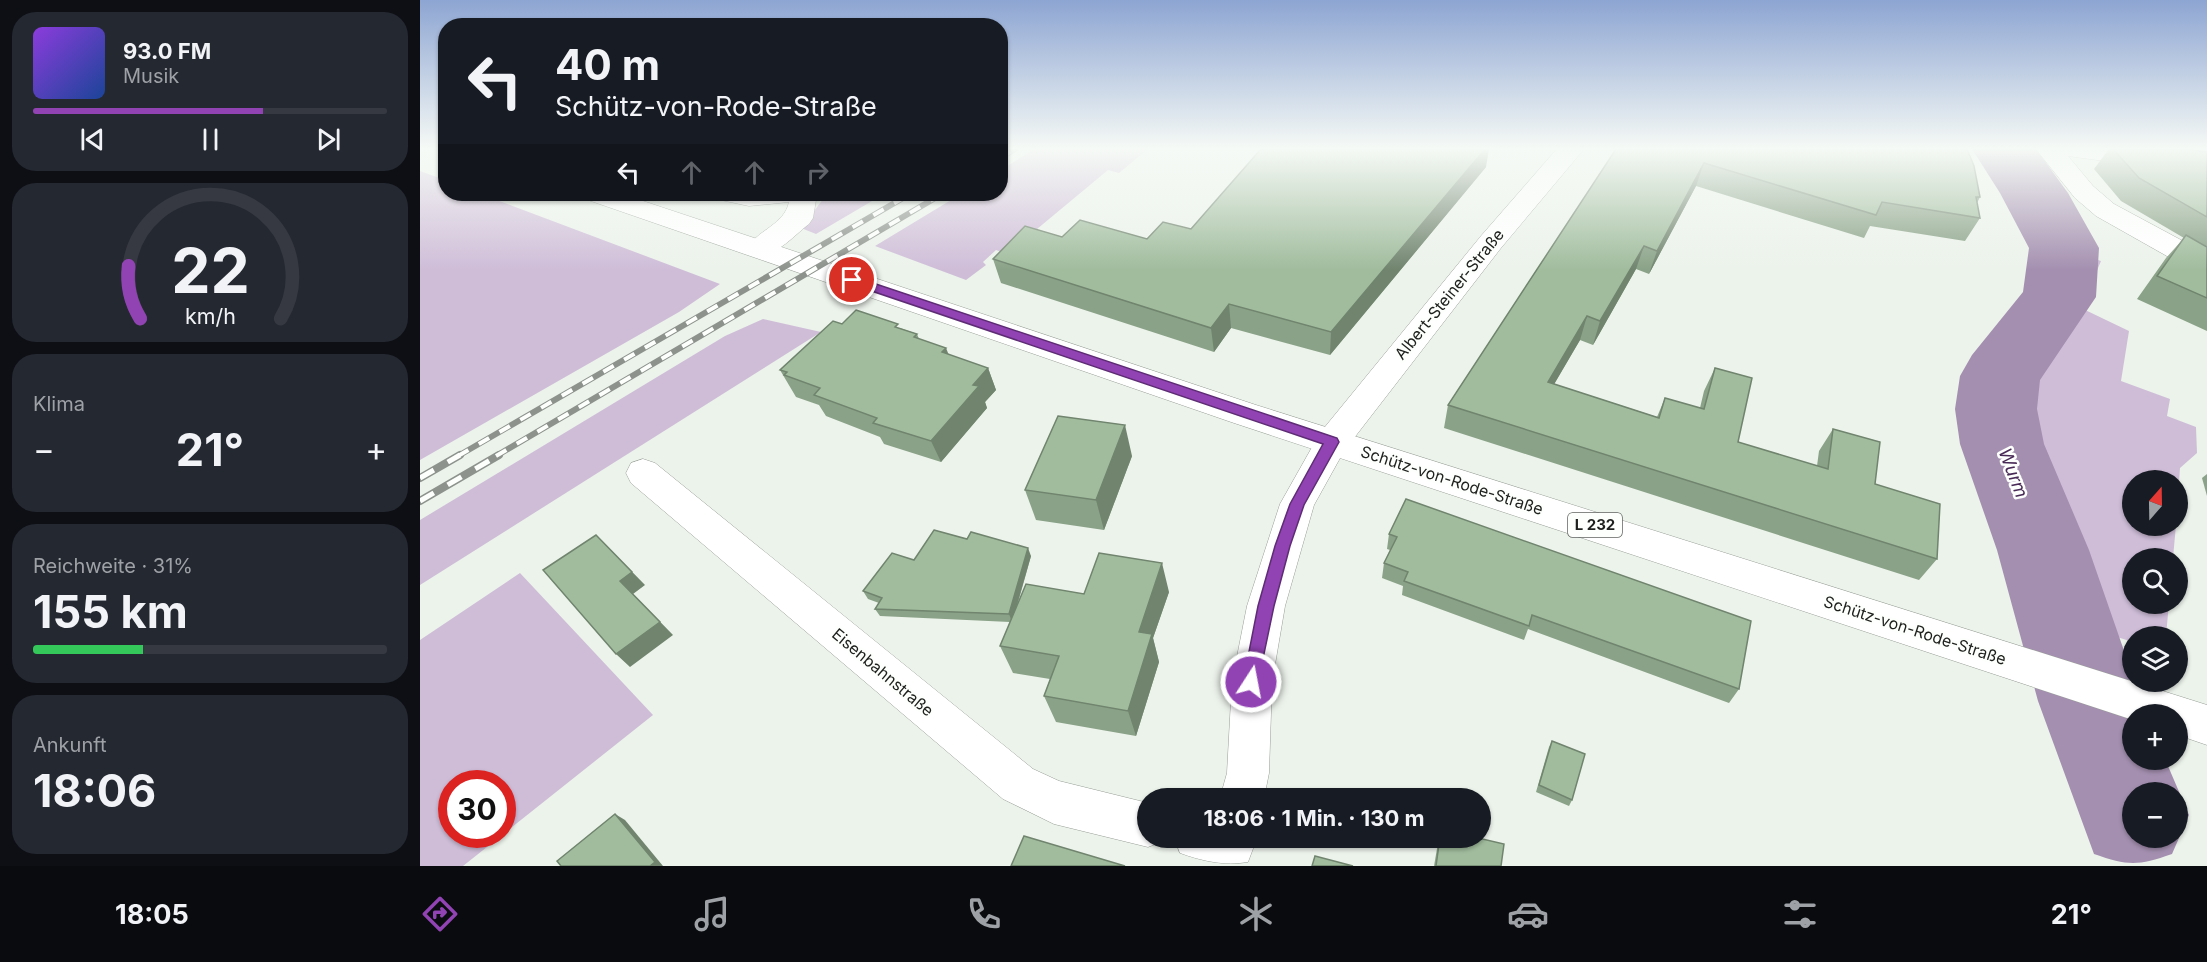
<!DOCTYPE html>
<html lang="de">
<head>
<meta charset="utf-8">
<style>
  body { margin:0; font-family:Inter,sans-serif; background:#242831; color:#f1f3f6; height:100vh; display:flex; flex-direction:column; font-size:22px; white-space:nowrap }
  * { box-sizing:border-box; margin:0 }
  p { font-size:20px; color:#9ea1a6 }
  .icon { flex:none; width:33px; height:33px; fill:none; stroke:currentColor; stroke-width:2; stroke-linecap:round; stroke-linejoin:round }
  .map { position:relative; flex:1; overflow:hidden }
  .side { display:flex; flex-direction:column; gap:12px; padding:12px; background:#0d0f14; width:420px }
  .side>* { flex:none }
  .guide { position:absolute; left:18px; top:18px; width:570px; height:183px; border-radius:24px; box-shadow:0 2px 4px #0004; background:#171b24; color:#f1f3f6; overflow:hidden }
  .needle { width:39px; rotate:20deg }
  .fabs { position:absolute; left:1702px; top:470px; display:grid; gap:12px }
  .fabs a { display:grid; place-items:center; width:66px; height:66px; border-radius:50%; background:#171b24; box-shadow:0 2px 4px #0004; font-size:30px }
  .speed { position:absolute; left:18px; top:770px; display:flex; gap:12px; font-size:30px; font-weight:700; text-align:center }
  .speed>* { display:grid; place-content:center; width:78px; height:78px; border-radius:50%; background:#171b24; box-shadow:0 2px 4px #0004; line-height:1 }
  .speed .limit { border:9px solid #d22; background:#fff; color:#111 }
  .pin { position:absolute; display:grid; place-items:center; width:51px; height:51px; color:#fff; margin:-26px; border:3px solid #fff; border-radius:50%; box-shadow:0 2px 6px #0007 }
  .me { position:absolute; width:66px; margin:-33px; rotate:11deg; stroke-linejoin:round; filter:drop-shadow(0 0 4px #0008) }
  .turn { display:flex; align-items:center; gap:21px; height:126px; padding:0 18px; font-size:27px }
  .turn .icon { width:78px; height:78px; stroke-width:2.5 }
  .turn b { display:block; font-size:42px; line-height:51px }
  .lanes { display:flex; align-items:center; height:57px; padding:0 18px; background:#0003; justify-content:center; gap:30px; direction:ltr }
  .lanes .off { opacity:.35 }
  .big { font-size:45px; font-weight:700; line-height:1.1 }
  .side .card { flex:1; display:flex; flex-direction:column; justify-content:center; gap:9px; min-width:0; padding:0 21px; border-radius:24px; background:#242831 }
  .side .dial { align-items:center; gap:0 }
  .dial svg { height:156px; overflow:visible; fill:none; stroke:#363941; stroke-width:7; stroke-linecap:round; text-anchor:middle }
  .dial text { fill:#f1f3f6; stroke:none }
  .song { display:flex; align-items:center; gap:18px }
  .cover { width:72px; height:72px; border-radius:9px; background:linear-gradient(135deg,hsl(270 70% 55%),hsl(220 70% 35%)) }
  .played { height:6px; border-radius:3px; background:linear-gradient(90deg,#9143b3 65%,#363941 65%) }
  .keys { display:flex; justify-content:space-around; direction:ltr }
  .heat { display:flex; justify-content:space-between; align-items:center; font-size:33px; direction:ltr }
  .charge { height:9px; border-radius:4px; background:linear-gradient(90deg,#34c759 31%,#363941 0) }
  .trip { position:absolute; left:717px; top:788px; width:354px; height:60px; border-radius:30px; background:#171b24; box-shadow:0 2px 4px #0004; font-weight:700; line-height:60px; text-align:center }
  .tab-bar { display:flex; height:96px; justify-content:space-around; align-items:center; background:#090b0e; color:#9ea1a6 }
  .tab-bar .icon { width:42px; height:42px }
  .tab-bar .selected { color:#9143b3 }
  .tab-bar b { font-size:27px; color:#f1f3f6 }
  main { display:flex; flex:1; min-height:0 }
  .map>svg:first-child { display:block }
  .green { fill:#cfbdd8; fill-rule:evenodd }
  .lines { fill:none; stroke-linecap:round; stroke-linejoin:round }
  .river { fill:#a48fb0; fill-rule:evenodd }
  .street-casing { stroke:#989f97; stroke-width:1 }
  .secondary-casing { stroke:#989f97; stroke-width:1 }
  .primary-casing { stroke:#989f97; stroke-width:1 }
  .street { fill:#fff; fill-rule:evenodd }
  .secondary { fill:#fff; fill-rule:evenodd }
  .primary { fill:#fff; fill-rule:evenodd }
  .rail-far1-casing { stroke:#8d928d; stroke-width:6 }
  .rail-casing { stroke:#8d928d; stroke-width:8 }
  .rail-far1 { stroke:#fdfffd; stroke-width:4; stroke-dasharray:12; stroke-linecap:butt }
  .rail { stroke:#fdfffd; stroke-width:5; stroke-dasharray:16; stroke-linecap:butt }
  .wall { fill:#8aa287 }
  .shaded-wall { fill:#70846e }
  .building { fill:#a0bc9d; stroke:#70846e; stroke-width:1.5 }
  .route { fill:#9143b3; stroke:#5e2c74; stroke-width:1.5 }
  .labels { text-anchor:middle; stroke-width:5; stroke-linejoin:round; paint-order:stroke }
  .shield { fill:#fdfffd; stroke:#606360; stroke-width:1.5 }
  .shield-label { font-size:15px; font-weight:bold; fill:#1d201d }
  .street-label { font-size:16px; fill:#1d201d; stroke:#fdfffd }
  .water-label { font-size:18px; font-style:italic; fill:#492a57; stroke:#fdfffd }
</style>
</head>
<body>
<main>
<section class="side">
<div class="card">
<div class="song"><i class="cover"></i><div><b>93.0 FM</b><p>Musik</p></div></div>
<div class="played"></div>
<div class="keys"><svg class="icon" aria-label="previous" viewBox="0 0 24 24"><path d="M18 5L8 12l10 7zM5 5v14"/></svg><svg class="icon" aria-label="pause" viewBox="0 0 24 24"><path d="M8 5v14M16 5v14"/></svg><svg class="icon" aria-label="next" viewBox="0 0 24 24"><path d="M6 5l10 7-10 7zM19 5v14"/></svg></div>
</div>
<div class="card dial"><svg viewBox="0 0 100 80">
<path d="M14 69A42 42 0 1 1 86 69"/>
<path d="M14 69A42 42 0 0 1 8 42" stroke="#9143b3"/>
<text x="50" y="56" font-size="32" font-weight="700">22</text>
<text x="50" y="72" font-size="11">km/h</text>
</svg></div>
<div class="card"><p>Klima</p>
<div class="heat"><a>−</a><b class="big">21°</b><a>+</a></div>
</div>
<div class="card"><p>Reichweite · 31%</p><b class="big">155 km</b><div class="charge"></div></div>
<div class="card"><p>Ankunft</p><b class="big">18:06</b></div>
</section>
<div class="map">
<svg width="1787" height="866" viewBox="0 0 1787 866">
  <rect width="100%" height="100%" fill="#ecf3eb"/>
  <g class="green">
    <path d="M614,149H728L699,173L688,170L587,254L576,250L563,262L566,265L546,280L455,246L541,194H580L581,170Z"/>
    <path d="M0,171L25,180L26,194H61L300,284L259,312L0,460Z"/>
    <path d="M407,194H464L396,234L381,228Z"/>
    <path d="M1636,246L1681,261L1661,308L1709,331L1701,381L1750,399L1747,416L1776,427L1777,453L1760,468L1758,496V480H1713V525H1756L1753,558H1713V603H1749L1746,636H1713V642L1594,605L1562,486L1542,438L1544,396L1569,343L1614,286Z"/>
    <path d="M343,319L401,332L0,585V520L305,336Z"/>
    <path d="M100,573L233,715L43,866H0V640ZM32,783H82V834H32Z"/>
  </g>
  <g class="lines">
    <path class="river" d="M1552,149H1616L1648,193L1679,248L1676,297L1620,380L1617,409L1624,444L1669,550L1726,714H1713V759H1745L1769,815L1752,854C1718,866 1708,866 1674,854L1618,701L1577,550L1540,444L1535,409L1540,376L1552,355L1603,292L1609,248L1580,193ZM1713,792H1758V837H1713Z"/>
    <defs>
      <g id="street">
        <path d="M1616,149H1707L1787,159V175L1648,156L1673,186L1694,204L1787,254V275L1777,273L1676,216L1655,198Z"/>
        <path d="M297,194H397L393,218L389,224C372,237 354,260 331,254L327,248C339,229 364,225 369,202L329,206L301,200Z"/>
        <path d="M912,429L924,433L929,442L894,505L865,606L852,682L849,773L844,798H800L807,773L812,682L827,606L860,504L900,433Z"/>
        <path d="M223,459L235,463L613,769L639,781L728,803V837H745L744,841L728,847L634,824L583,799L211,483L206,473L211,463Z"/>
        <path d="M754,837H831L834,846L828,862C805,866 782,861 760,853Z"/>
      </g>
      <path id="secondary" d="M1137,149H1164L1081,248L924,451L912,455L900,451L895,442L900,433L1061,236Z"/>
      <path id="primary" d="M164,194H202L836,405L1787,705V745L1758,735V714H1713V720L814,423L168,200Z"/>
    </defs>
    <use href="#street" class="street-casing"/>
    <use href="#secondary" class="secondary-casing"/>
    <use href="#primary" class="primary-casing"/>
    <use href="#street" class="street"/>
    <use href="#secondary" class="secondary"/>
    <use href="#primary" class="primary"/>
    <defs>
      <g id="rail-far1">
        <path d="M580,158L595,149"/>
        <path d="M38,456L490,194"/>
        <path d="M76,456L522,194"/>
      </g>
      <g id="rail">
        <path d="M0,478L40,455"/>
        <path d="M0,501L79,455"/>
      </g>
    </defs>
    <use href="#rail-far1" class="rail-far1-casing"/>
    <use href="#rail" class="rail-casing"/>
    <use href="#rail-far1" class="rail-far1"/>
    <use href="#rail" class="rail"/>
  </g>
  <g class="wall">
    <path d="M1196,149L1560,197L1557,203L1560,218L1545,241L1450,226L1444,238L1276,186L1229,274L1216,269L1173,345L1160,340L1134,384L1237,417L1245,398L1280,408L1284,391L1295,368L1318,442L1397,466L1399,451L1413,429L1455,484L1517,559L1499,580L1024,428L1028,405Z"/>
    <path d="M1689,149H1766L1787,152V331L1717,299L1746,258L1764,238L1701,201L1674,169Z"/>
    <path d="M1066,167L910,355L811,328L794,352L581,283L573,259L642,237L727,239L771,229Z"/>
    <path d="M422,324L480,328L497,334L499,339L529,355L568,368L576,390L565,402L567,408L521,462L464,444L460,437L406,416L399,405L376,397L360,370Z"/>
    <path d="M712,456L684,530L616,520L605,490Z"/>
    <path d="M1787,474V496L1782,478Z"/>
    <path d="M969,534L1319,689L1309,703L1108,629L1104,640L982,595L983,586L962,578L964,563L970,550L967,549Z"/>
    <path d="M547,539L611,556L596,610L664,594L749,592L733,638L739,662L716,736L636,722L624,696L630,679L593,673L580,646L590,622L460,616L455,609L459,603L448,599L443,591L494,560Z"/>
    <path d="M1132,741L1152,800L1149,806L1116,792L1129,747Z"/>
    <path d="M1019,837H1054L1081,866H1014Z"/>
  </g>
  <g class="shaded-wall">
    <path d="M1065,149H1069L1066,167L910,355L911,332Z"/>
    <path d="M1284,163L1276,186L1229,274L1237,251Z"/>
    <path d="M1224,246L1216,269L1173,345L1180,321Z"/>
    <path d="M809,304L811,328L794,352L791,328Z"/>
    <path d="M1167,316L1160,340L1122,405L1128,382Z"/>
    <path d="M526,348L535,370L522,352Z"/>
    <path d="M568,368L576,390L565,402L567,408L521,462L511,441L553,385Z"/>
    <path d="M705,425L712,456L684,530L676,500Z"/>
    <path d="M176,535L225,585L213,594L253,635L210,667L196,654L200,581Z"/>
    <path d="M608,548L611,556L592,622L589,614Z"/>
    <path d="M742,563L749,592L733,638L739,662L716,736L708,711L719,632Z"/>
    <path d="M195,814L205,820L243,866H230Z"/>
  </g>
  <g class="building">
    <path d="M841,149H1065L911,332L809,304L791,328L573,259L605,226L642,237L660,220L727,239L743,222L771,229Z"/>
    <path d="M1196,149H1547L1554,166L1560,197H1556L1560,218L1462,202L1456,215L1284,163L1237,251L1224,246L1180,321L1167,316L1128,382L1239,418L1245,398L1284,409L1295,368L1332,378L1318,442L1408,469L1413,429L1460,442L1455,484L1520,504L1517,559L1028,405Z"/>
    <path d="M1693,149H1766L1787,152V217L1719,178Z"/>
    <path d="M1766,235L1787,247V298L1737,276Z"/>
    <path d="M436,310L478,324L475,327L497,334L494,337L526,348L522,352L568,368L553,385L559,386L511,441L453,423L457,418L394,395L400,388L364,375L367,372L360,370L413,321L422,324Z"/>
    <path d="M638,416L705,425L676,500L605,490Z"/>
    <path d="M986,499L1331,621L1319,689L1112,615L1109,626L984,581L988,572L964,563L977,537L969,534Z"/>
    <path d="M514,530L547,539L551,532L608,548L589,614L455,609L462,598L443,591L472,553L494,560Z"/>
    <path d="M176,535L212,572L200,581L240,622L196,654L123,570Z"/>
    <path d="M679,553L742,563L719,632L732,634L708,711L624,696L639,656L580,646L606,584L664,594Z"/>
    <path d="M1132,741L1165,754L1152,800L1119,785Z"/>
    <path d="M195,814L235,862L230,866H141L137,861Z"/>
    <path d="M604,836L705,866H591Z"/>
    <path d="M1020,837H1054L1084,844L1081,866H1016Z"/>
    <path d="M895,856L933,866H892Z"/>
  </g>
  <linearGradient id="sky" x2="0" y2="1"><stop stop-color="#8da5d2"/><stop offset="0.55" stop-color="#f6faf6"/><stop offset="1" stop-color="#f6faf6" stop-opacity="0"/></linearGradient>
  <rect width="1787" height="270" fill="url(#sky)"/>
  <path class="route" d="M432,276L917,438L919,442L884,505L870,546L854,606L837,687L831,690L826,687L823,682L838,606L855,546L870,504L903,444L428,283L426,280Z"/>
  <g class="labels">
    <rect class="shield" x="1148" y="513" width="54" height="24" rx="4.5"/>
    <g class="shield-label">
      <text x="1175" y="530">L 232</text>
    </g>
    <g class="street-label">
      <text transform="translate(1029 294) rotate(-51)" y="6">Albert-Steiner-Straße</text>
      <text transform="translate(1032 480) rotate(18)" y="6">Schütz-von-Rode-Straße</text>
      <text transform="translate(1495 630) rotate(18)" y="6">Schütz-von-Rode-Straße</text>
      <text transform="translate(463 672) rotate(40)" y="6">Eisenbahnstraße</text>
    </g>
    <g class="water-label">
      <text transform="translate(1593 473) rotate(69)" y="6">Wurm</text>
    </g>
  </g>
</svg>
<div class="fabs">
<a><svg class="needle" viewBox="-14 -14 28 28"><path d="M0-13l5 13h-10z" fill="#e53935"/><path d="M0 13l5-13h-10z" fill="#9ea1a6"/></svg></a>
<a><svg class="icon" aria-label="search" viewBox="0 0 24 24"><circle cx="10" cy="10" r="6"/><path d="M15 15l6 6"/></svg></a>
<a><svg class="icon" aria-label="layers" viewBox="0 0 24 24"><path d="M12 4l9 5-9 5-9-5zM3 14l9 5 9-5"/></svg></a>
<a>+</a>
<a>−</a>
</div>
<div class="speed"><div class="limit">30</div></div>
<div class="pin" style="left:432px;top:280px;background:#d93025"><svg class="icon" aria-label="arrive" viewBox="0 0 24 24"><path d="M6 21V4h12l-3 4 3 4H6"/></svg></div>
<svg class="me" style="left:831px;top:682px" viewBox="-20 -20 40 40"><circle r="17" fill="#9143b3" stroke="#fff" stroke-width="3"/><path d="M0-11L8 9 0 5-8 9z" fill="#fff"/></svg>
<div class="trip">18:06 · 1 Min. · 130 m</div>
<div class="guide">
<div class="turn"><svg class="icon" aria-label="left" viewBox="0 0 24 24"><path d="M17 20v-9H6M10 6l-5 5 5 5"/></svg><div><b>40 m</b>Schütz-von-Rode-Straße</div></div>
<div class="lanes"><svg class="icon" aria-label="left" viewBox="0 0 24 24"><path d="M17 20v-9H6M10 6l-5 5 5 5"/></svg><svg class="icon off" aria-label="ahead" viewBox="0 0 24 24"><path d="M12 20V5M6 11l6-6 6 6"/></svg><svg class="icon off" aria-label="ahead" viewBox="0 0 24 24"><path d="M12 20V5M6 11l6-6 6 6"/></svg><svg class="icon off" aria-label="right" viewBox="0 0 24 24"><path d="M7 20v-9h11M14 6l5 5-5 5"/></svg></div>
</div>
</div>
</main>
<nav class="tab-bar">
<b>18:05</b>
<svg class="icon selected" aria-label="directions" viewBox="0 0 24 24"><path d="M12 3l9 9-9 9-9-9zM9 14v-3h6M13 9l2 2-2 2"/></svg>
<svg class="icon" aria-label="music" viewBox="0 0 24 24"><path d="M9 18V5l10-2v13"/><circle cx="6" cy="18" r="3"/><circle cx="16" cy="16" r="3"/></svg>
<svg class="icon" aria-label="phone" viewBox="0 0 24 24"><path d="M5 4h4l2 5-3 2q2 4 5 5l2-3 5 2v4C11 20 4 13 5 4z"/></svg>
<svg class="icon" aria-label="climate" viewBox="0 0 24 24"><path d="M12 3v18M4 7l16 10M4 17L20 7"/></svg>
<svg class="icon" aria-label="car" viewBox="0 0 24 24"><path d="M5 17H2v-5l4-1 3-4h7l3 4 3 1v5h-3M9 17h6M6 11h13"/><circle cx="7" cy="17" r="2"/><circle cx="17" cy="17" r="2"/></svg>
<svg class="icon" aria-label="filters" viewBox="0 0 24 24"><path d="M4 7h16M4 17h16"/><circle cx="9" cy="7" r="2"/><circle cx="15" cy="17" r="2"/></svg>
<b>21°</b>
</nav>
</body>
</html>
